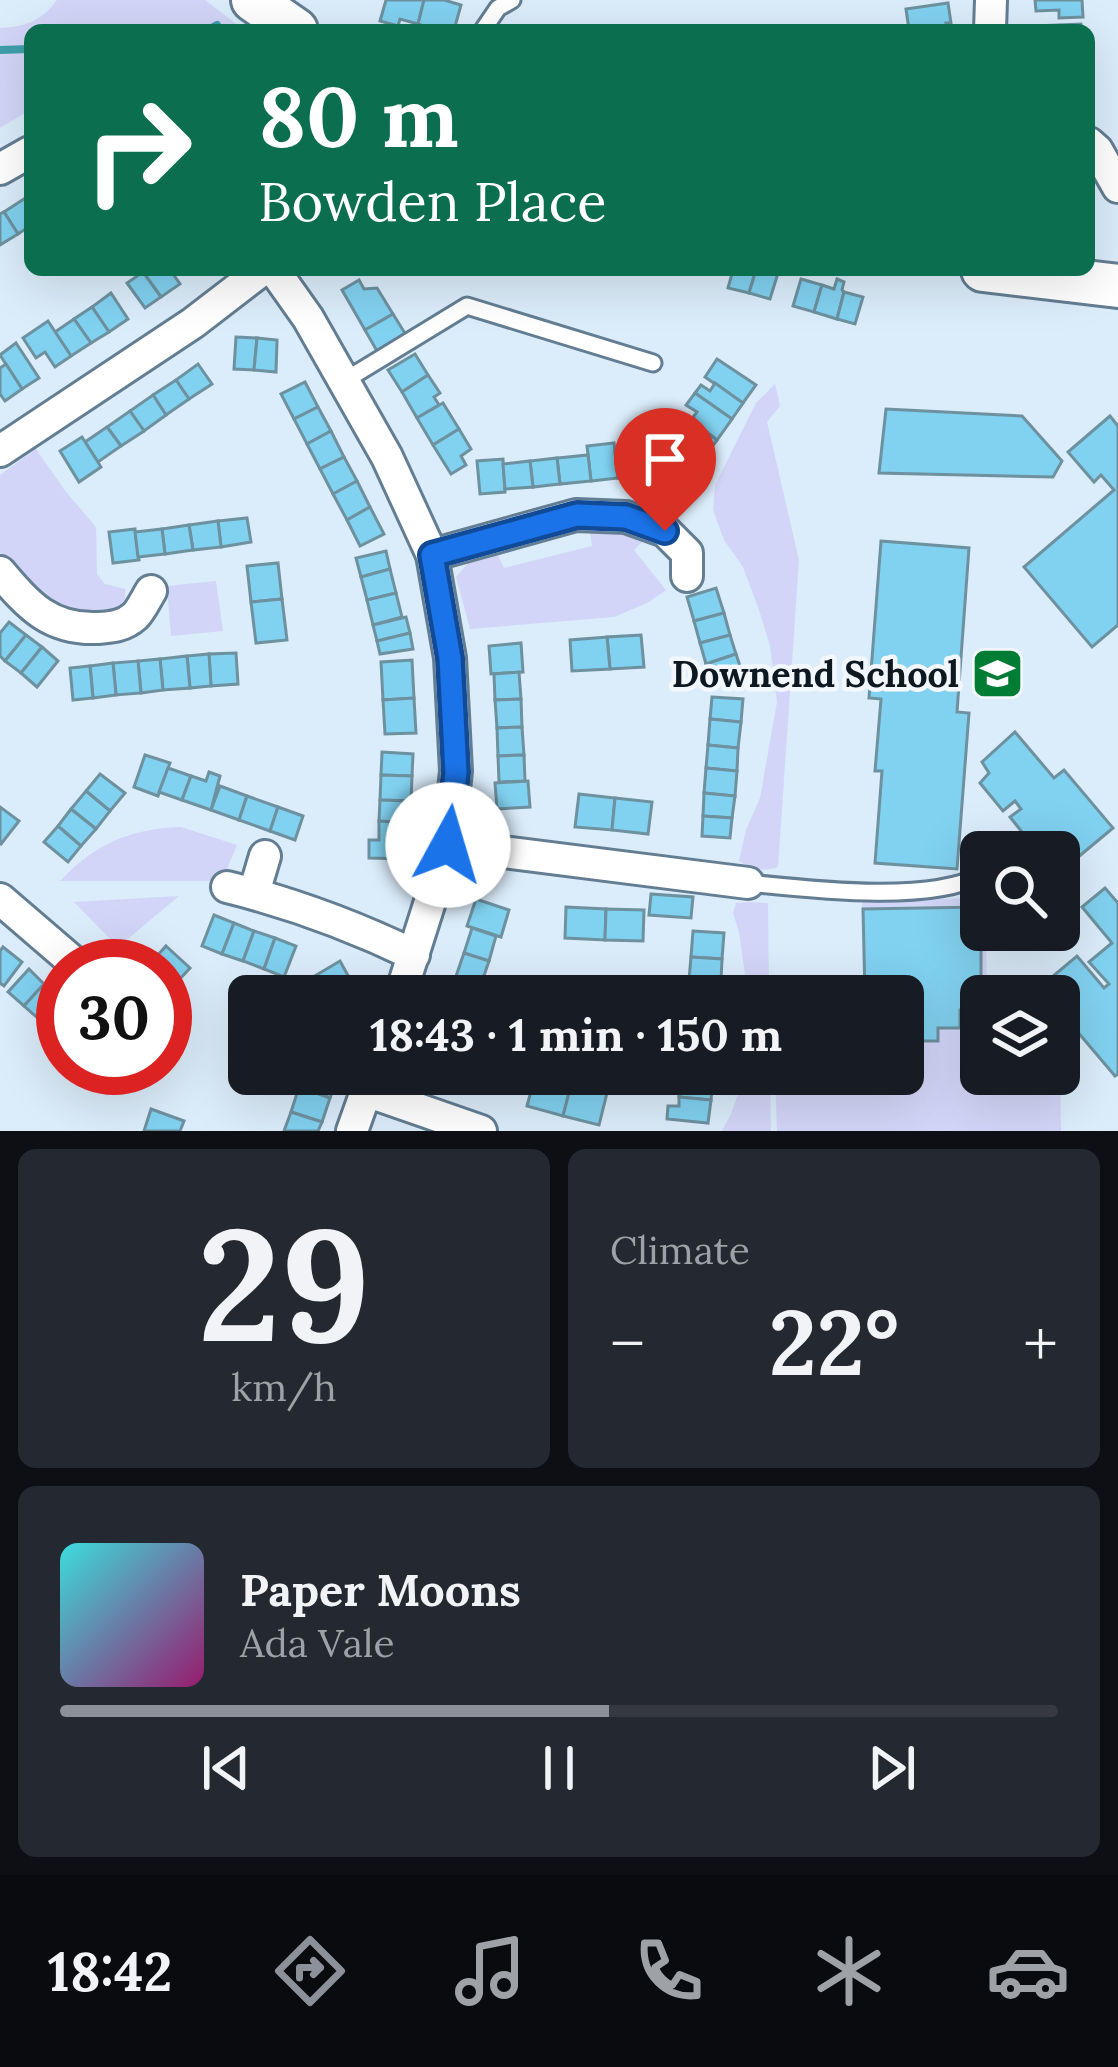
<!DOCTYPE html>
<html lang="en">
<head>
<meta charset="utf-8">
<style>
  body { margin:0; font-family:Lora,serif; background:#242831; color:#f1f3f6; height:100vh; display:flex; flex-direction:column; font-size:45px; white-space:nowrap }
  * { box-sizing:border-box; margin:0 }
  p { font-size:39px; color:#9ea1a6 }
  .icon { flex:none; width:66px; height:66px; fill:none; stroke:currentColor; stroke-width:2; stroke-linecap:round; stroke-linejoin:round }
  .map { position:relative; height:1131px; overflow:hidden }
  .details { display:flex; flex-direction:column; gap:18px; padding:18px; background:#0d0f14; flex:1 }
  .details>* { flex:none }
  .banner { position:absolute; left:24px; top:24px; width:1071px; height:252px; border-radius:18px; box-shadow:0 12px 48px #0002; background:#0b6e4f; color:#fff; overflow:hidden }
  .controls { position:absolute; left:960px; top:831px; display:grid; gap:24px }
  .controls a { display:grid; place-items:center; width:120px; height:120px; border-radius:18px; background:#171b24; box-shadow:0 12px 48px #0002; font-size:60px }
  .speed { position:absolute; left:36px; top:939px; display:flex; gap:24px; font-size:60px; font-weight:700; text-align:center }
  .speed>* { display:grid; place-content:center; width:156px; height:156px; border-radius:50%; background:#171b24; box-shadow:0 12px 48px #0002; line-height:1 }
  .speed .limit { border:18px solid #d22; background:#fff; color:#111 }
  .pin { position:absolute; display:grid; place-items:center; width:102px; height:102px; color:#fff; margin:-123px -51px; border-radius:50% 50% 50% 0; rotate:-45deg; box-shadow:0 0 12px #0007 }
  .pin .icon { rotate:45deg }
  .me { position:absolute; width:132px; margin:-66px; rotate:6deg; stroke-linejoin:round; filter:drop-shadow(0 0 9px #0008) }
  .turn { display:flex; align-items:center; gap:42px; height:252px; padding:0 36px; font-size:54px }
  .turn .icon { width:156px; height:156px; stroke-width:2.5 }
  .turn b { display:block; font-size:84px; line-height:102px }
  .big { font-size:90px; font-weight:700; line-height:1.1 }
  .details .card { flex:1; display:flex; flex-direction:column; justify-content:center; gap:18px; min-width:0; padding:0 42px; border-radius:18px; background:#242831 }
  .details .dial { align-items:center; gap:0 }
  .dial b { font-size:156px; line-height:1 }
  .song { display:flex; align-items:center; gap:36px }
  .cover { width:144px; height:144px; border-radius:18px; background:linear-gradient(135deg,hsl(180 70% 55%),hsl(320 70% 35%)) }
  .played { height:12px; border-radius:6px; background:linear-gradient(90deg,#8c9099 55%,#363941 55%) }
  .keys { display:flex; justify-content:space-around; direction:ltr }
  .heat { display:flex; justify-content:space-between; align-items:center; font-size:66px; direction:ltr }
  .details .tiles { flex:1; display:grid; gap:18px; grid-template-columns:1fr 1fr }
  .card:last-child { grid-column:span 2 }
  .trip { position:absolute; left:228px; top:975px; width:696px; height:120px; border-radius:18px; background:#171b24; box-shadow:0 12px 48px #0002; font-weight:700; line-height:120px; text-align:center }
  .dock { display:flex; height:192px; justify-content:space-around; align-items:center; background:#090b0e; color:#9ea1a6 }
  .dock .icon { width:84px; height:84px }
  .dock .current { color:#8c9099 }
  .dock b { font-size:54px; color:#f1f3f6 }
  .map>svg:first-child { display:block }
  .green { fill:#d2d5f7 }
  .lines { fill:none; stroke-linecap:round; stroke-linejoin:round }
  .stream { stroke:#3f9ea9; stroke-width:8 }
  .building { fill:#81d1f0; stroke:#6e919f; stroke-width:3 }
  .lane-casing { stroke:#637d92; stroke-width:21 }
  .street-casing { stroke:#637d92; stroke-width:36 }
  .secondary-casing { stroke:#637d92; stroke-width:48 }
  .lane { stroke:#fff; stroke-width:15 }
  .street { stroke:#fff; stroke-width:30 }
  .secondary { stroke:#fff; stroke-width:42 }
  .route-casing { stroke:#114b97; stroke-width:30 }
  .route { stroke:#1a73e8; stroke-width:21 }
  .labels { text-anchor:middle; stroke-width:9; stroke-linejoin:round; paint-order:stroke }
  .poi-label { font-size:36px; font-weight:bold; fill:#0e1820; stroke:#f2f7fc; text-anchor:end }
</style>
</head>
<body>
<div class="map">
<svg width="1118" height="1131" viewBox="0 0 1118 1131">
  <rect width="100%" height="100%" fill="#dbecfa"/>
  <g class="green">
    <path d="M57,0H205L243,29L30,30V110L0,128V28C25,27 42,21 57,0Z"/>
    <path d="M775,384L780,406L767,422L799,560L778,867C763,872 752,869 739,861L746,830L760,798L777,702L770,646L759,610L743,567L724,540L713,510L715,485L756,403Z"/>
    <path d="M36,449L66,492L96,527L97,574L105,584L125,589C126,601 124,607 114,614C104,620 96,617 85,616C49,612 23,578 0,552V475Z"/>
    <path d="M589,525L650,534L634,550L666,590L647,603L614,617L470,629L456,577L474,556L496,551L504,568L592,546Z"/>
    <path d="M216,581L223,631L171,636L167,586Z"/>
    <path d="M181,827L237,845L222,881H60C96,843 130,829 181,827Z"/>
    <path d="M179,896L118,947L74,902Z"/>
    <path d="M981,898V930H986L987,996H981V1074H1059L1060,1039L1061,1131H777L775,1074H903V996H864L862,901Z"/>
    <path d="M748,902L768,903L769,996H748L739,932L733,913L736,903Z"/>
    <path d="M745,1074H770L771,1131H722L731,1114Z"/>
  </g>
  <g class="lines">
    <g class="stream">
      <path d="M208,30L217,25"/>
      <path d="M0,50L30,49"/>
    </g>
  </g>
  <g class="building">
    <path d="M386,0H424L418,24L400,19L398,26L380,21Z"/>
    <path d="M424,0H444L461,5L454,30H435L418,24Z"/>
    <path d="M1035,0H1082L1083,17L1059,18V10L1036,11Z"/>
    <path d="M948,3L951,23H946L947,30H909L906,9Z"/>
    <path d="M1081,24L1082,30H1035V26Z"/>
    <path d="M27,197L30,201V226L18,234L4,212Z"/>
    <path d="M4,212L18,234L0,245V214Z"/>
    <path d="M145,270H170L180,284L161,297L143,272Z"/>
    <path d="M733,270H756L749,293L728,288Z"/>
    <path d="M756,270H779L770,299L749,293Z"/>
    <path d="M143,272L161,297L145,308L127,283Z"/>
    <path d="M801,279L822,285L814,312L793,306Z"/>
    <path d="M837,279L844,282L842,290L844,292L837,319L814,312L822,285L834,289Z"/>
    <path d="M359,280L364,289L377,288L393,314L365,330L342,290Z"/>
    <path d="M844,292L863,297L855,324L837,319Z"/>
    <path d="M111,293L128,319L109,332L92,307Z"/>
    <path d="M92,307L109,332L91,343L74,319Z"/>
    <path d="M393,314L406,335L377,351L365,330Z"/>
    <path d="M74,319L91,343L71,356L55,332Z"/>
    <path d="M48,321L71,356L55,367L45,352L36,358L23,338Z"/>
    <path d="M236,337L257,338L254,370L234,369Z"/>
    <path d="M257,338L277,340L276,372L254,370Z"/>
    <path d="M16,343L39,378L22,389L0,355Z"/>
    <path d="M415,354L428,375L402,392L388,370Z"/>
    <path d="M717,359L756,385L743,403L705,377Z"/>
    <path d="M6,364L22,389L5,401L0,394V368Z"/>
    <path d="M198,364L212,384L189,399L176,380Z"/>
    <path d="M428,375L440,393L434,397L439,405L417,418L402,392Z"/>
    <path d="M176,380L189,399L166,415L153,395Z"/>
    <path d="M305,382L318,407L294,419L281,394Z"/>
    <path d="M715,383L743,403L732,419L695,393L701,385L710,391Z"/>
    <path d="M695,393L732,419L717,440L691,420L697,412L686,405Z"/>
    <path d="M153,395L166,415L144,431L130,411Z"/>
    <path d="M443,403L459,429L433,445L417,418Z"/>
    <path d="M318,407L331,431L307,444L294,419Z"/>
    <path d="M886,409L1022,416L1062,461L1053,477L879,473Z"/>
    <path d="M130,411L144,431L121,446L107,427Z"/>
    <path d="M1110,416L1118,426V625L1092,647L1024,567L1114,490L1101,475L1094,482L1068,452Z"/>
    <path d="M691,420L717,440L704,458L677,438Z"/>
    <path d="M107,427L121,446L98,462L85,442Z"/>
    <path d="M459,429L471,449L461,456L466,465L451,474L433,445Z"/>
    <path d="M331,431L344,457L320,469L307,444Z"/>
    <path d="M82,437L101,467L79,482L60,451Z"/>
    <path d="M614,443L618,478L591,481L587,446Z"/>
    <path d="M673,446L675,473L645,475L642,449Z"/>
    <path d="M642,449L645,475L618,478L615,452Z"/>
    <path d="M588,455L591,481L560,484L557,458Z"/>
    <path d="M344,457L357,481L333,494L320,469Z"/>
    <path d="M557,458L560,484L533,487L530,461Z"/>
    <path d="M503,459L505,492L480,494L477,461Z"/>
    <path d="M530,461L533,487L505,489L503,464Z"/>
    <path d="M357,481L370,507L347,520L333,494Z"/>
    <path d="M370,507L384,534L360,546L347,520Z"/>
    <path d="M247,518L251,542L221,547L218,521Z"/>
    <path d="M218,521L221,547L193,550L189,525Z"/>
    <path d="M189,525L193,550L165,554L162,529Z"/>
    <path d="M135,529L139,560L113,563L109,532Z"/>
    <path d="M162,529L165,554L138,557L135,532Z"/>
    <path d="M881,541L969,548L957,712L969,713L957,869L875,863L882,771H875L881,699L869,698Z"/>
    <path d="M386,551L390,569L361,577L356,558Z"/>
    <path d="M278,563L282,599L251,602L247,566Z"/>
    <path d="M390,569L396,593L367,600L361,577Z"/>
    <path d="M716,588L724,613L694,621L687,597Z"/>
    <path d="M396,593L402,617L373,625L367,600Z"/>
    <path d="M282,599L287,640L256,643L251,602Z"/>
    <path d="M724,613L730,635L700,643L694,621Z"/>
    <path d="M406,617L410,633L377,641L373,625Z"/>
    <path d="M9,622L26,635L5,661L0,656V633Z"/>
    <path d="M410,633L413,649L380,654L377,641Z"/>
    <path d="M26,635L42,647L21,673L5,661Z"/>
    <path d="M641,635L644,667L610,669L607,637Z"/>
    <path d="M730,635L736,654L706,664L700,643Z"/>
    <path d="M607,637L610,669L572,671L570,640Z"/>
    <path d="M521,643L523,672L491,674L489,646Z"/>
    <path d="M42,647L58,661L37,687L21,673Z"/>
    <path d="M236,653L238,684L211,686L209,654Z"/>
    <path d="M209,654L211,686L190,688L187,656Z"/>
    <path d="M736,654L743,675L712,685L706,664Z"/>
    <path d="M187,656L190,688L163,690L160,659Z"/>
    <path d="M160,659L163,690L141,693L138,661Z"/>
    <path d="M412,660L414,698L383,700L381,662Z"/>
    <path d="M138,661L141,693L116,695L113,663Z"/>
    <path d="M113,663L116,695L93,698L90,666Z"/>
    <path d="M90,666L93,698L73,700L70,668Z"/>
    <path d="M519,672L521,699L495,700L494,674Z"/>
    <path d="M712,697L743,699L741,722L710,719Z"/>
    <path d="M414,698L416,733L385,734L383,700Z"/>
    <path d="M521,699L522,727L497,728L495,700Z"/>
    <path d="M710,719L741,722L738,748L708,745Z"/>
    <path d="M522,727L524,755L498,756L497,728Z"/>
    <path d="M1015,732L1054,778L1064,770L1113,828L1059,873V852H1038L1010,817L1021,809L1015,801L1003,811L980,783L989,773L982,762Z"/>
    <path d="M708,745L738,748L737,771L706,768Z"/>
    <path d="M382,752L413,754L412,776L381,775Z"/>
    <path d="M145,755L170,763L158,796L134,787Z"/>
    <path d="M524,755L525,781L499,782L498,756Z"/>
    <path d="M168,768L191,776L182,800L159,792Z"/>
    <path d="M706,768L737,771L735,796L704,793Z"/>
    <path d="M209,772L220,776L211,810L182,800L191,776L206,781Z"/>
    <path d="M100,774L125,793L110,811L86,791Z"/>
    <path d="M381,775L412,776L411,801L380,800Z"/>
    <path d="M528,781L530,807L497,809L495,783Z"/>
    <path d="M220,786L247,796L239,820L211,810Z"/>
    <path d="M86,791L110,811L96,829L71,809Z"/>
    <path d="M704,793L735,796L732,818L703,816Z"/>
    <path d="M579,794L615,798L612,830L575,827Z"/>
    <path d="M247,796L278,807L270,831L239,820Z"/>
    <path d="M615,798L652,802L648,834L612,830Z"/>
    <path d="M380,800L411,801L410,823L379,821Z"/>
    <path d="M0,807L19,821L1,844L0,843Z"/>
    <path d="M278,807L303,816L295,840L270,831Z"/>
    <path d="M71,809L96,829L81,846L58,826Z"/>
    <path d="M703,816L732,818L730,838L702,836Z"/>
    <path d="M379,821L410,823L409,859L369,858V840H379Z"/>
    <path d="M58,826L81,846L68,862L44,842Z"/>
    <path d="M1105,888L1118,903V1074L1115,1076L1059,1010V996H1047L1040,987L1077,956L1104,988L1109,984L1089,962L1112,943L1082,907Z"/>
    <path d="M651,894L693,897L691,918L649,915Z"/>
    <path d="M476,899L509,910L501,937L467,926Z"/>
    <path d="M566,907L606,909L605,940L565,938Z"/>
    <path d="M981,907V1010H960V1028H938V1041H913V1032L903,1033V996H865L863,909Z"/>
    <path d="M606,909L644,910L643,941L605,940Z"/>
    <path d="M214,915L234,923L222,954L202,946Z"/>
    <path d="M234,923L254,931L243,961L222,954Z"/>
    <path d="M472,928L496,936L489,961L464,953Z"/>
    <path d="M254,931L275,938L264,969L243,961Z"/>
    <path d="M693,931L724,933L722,959L691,957Z"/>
    <path d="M275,938L296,946L284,977L264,969Z"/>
    <path d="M166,946L190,968L165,995V966H148Z"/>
    <path d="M3,947L22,962L4,986L0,983V951Z"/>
    <path d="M464,953L489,961L479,990L454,982Z"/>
    <path d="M691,957L722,959L721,981L689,979Z"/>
    <path d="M340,961L351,981L324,996L313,977Z"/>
    <path d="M29,969L44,984L24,1006L8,992Z"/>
    <path d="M689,979L721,981L720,996H688Z"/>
    <path d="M351,981L360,996H324Z"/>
    <path d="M454,982L479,990L477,996H450Z"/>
    <path d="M44,984L61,998L41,1021L24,1006Z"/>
    <path d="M61,998L63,1027L57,1035L41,1021Z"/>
    <path d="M304,1074L338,1076L330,1098L299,1087Z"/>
    <path d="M682,1074L713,1077L711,1100L679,1097Z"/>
    <path d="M535,1076L571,1085L563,1116L527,1106Z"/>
    <path d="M571,1085L607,1093L599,1125L563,1116Z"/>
    <path d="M299,1087L330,1098L322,1122L291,1112Z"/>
    <path d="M679,1097L711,1100L708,1123L667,1119L668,1106H679Z"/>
    <path d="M151,1109L184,1121L180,1131H144Z"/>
    <path d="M291,1112L322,1122L318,1131H284Z"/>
  </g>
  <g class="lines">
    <defs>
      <g id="lane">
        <path d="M483,30L498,8L512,0"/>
        <path d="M344,381L467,306L653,363"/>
        <path d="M748,883C808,889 930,904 981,875"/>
      </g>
      <g id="street">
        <path d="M990,30L991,0"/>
        <path d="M1089,143L1097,150L1118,187"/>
        <path d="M0,169L30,152"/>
        <path d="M274,270L308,318L387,457L432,555L450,658L456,771L448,845L400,996"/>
        <path d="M0,451L193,323L262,270"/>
        <path d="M432,555L576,515L626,517L665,531L687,553V576"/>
        <path d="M0,572C29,606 50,630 98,628C112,627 124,626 135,616C141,610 146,599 151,591"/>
        <path d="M448,845L748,883"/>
        <path d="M227,887C292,903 354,926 414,955"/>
        <path d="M254,893L265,856"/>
        <path d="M0,899L78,966"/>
        <path d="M366,1091L481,1131"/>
        <path d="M352,1131L372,1075"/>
      </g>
      <g id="secondary">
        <path d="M253,0L296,30"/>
        <path d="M983,270L1118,286"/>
      </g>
    </defs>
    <use href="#lane" class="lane-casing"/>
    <use href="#street" class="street-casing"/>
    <use href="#secondary" class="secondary-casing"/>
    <use href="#lane" class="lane"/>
    <use href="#street" class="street"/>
    <use href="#secondary" class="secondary"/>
  </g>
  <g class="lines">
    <defs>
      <path id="route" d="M448,845L456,772L450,658L432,555L577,515L626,517L665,531"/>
    </defs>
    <use href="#route" class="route-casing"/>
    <use href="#route" class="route"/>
  </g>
  <defs>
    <symbol id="school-square" viewBox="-11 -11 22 22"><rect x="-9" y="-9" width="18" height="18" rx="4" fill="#007c34" stroke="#f2f7fc"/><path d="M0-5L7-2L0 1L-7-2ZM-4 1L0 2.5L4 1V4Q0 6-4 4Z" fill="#fff"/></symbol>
  </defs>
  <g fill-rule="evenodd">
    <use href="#school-square" x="968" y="644" width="59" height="59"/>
  </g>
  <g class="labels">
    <g class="poi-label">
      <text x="959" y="687">Downend School</text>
    </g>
  </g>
</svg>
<div class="controls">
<a><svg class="icon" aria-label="search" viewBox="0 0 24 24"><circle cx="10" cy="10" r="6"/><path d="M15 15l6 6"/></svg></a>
<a><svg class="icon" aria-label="layers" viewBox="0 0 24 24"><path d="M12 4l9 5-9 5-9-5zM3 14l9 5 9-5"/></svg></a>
</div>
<div class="speed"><div class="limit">30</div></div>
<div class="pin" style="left:665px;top:531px;background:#d93025"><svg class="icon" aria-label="arrive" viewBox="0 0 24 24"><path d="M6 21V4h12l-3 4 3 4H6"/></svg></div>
<svg class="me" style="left:448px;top:845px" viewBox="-20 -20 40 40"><circle r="19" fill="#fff"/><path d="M0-13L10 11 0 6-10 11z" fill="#1a73e8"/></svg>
<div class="trip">18:43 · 1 min · 150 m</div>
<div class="banner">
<div class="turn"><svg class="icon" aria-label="right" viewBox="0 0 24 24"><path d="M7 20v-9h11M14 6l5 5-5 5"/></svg><div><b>80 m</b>Bowden Place</div></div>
</div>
</div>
<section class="details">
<div class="tiles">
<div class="card dial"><b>29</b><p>km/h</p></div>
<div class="card"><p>Climate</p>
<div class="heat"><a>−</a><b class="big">22°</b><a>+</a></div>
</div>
<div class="card">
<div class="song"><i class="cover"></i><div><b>Paper Moons</b><p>Ada Vale</p></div></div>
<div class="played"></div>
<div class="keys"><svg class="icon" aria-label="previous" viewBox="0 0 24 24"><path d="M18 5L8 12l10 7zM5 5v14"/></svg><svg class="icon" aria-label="pause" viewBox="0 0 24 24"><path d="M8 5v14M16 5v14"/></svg><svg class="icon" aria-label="next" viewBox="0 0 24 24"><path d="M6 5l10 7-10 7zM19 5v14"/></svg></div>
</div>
</div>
</section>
<nav class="dock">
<b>18:42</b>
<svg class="icon current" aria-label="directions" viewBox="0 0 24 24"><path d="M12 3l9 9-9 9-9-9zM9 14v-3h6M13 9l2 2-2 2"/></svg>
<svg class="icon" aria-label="music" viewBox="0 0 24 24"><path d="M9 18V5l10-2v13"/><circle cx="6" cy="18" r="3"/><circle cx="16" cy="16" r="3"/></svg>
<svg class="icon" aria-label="phone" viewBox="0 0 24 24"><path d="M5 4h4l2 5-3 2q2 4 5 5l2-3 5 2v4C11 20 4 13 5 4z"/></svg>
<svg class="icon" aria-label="climate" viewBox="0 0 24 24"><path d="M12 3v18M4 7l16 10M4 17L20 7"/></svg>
<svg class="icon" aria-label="car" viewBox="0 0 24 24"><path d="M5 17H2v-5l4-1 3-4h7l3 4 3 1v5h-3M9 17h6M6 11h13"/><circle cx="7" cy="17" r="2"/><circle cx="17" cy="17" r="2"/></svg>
</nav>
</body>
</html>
